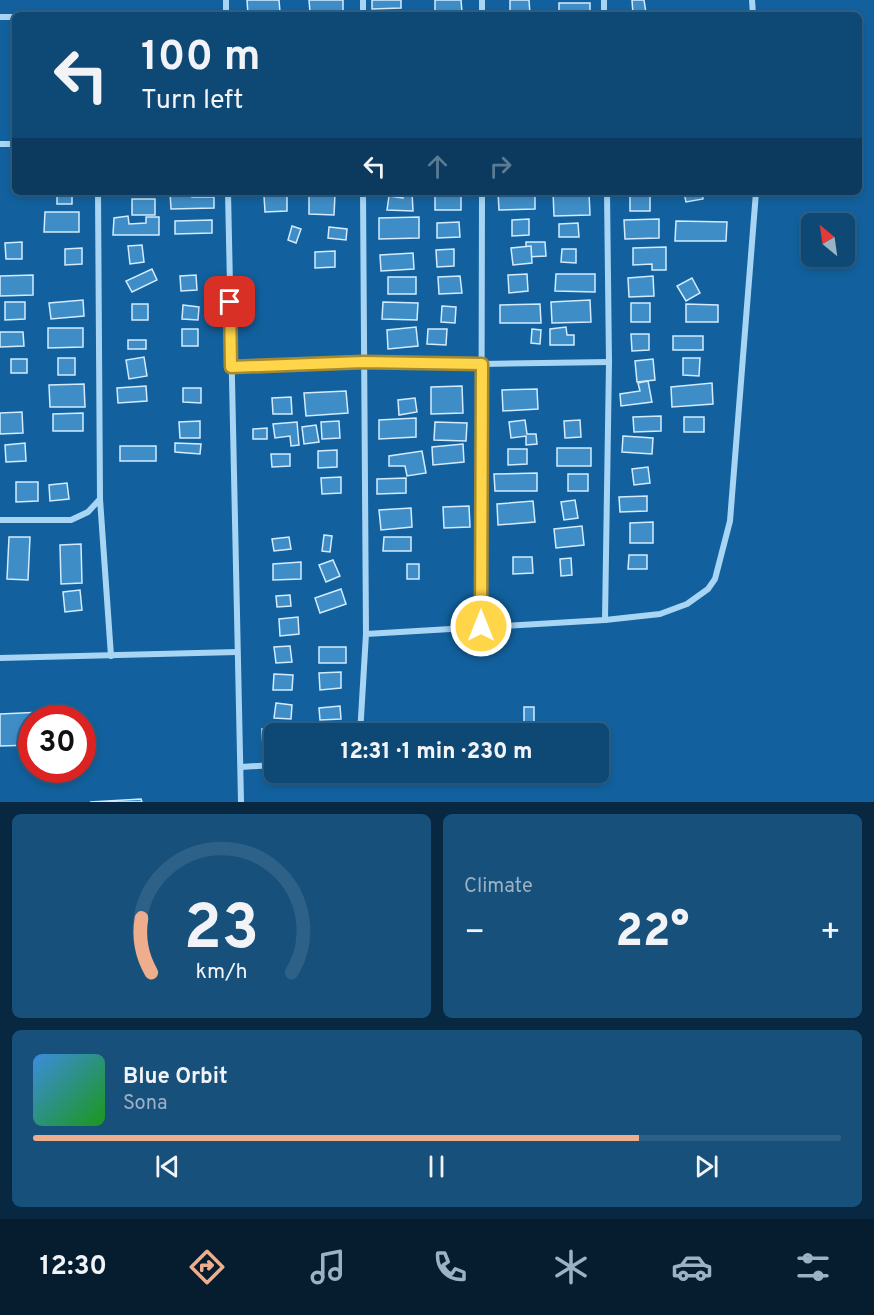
<!DOCTYPE html>
<html lang="en">
<head>
<meta charset="utf-8">
<style>
  body { margin:0; font-family:Overpass,sans-serif; background:#17507b; color:#f1f3f6; height:100vh; display:flex; flex-direction:column; font-size:22px; white-space:nowrap }
  * { box-sizing:border-box; margin:0 }
  p { font-size:20px; color:#9bb2c5 }
  .icon { flex:none; width:33px; height:33px; fill:none; stroke:currentColor; stroke-width:2; stroke-linecap:round; stroke-linejoin:round }
  .map { position:relative; height:802px; overflow:hidden }
  .drawer { display:flex; flex-direction:column; gap:12px; padding:12px; background:#082841; flex:1 }
  .drawer>* { flex:none }
  .top-card { position:absolute; left:12px; top:12px; width:850px; height:183px; border-radius:9px; box-shadow:0 3px 9px #0003,0 0 0 2px #2e6188; background:#0e4976; color:#f1f3f6; overflow:hidden }
  .needle { width:39px; rotate:331deg }
  .buttons { position:absolute; left:801px; top:213px; display:grid; gap:12px }
  .buttons a { display:grid; place-items:center; width:54px; height:54px; border-radius:9px; background:#0e4976; box-shadow:0 3px 9px #0003,0 0 0 2px #2e6188; font-size:30px }
  .speed { position:absolute; left:18px; top:705px; display:flex; gap:12px; font-size:30px; font-weight:700; text-align:center }
  .speed>* { display:grid; place-content:center; width:78px; height:78px; border-radius:50%; background:#0e4976; box-shadow:0 3px 9px #0003,0 0 0 2px #2e6188; line-height:1 }
  .speed .limit { border:9px solid #d22; background:#fff; color:#111 }
  .pin { position:absolute; display:grid; place-items:center; width:51px; height:51px; color:#fff; margin:-26px; border-radius:12px; box-shadow:0 3px 9px #0006 }
  .me { position:absolute; width:66px; margin:-33px; rotate:0deg; stroke-linejoin:round; filter:drop-shadow(0 0 4px #0008) }
  .turn { display:flex; align-items:center; gap:21px; height:126px; padding:0 30px; font-size:27px }
  .turn .icon { width:78px; height:78px; stroke-width:2.5 }
  .turn b { display:block; font-size:42px; line-height:51px }
  .lanes { display:flex; align-items:center; height:57px; padding:0 30px; background:#0003; justify-content:center; gap:30px; direction:ltr }
  .lanes .off { opacity:.35 }
  .big { font-size:45px; font-weight:800; line-height:1.1 }
  .drawer .card { flex:1; display:flex; flex-direction:column; justify-content:center; gap:9px; min-width:0; padding:0 21px; border-radius:9px; background:#17507b }
  .drawer .dial { align-items:center; gap:0 }
  .dial svg { height:156px; overflow:visible; fill:none; stroke:#2e6188; stroke-width:7; stroke-linecap:round; text-anchor:middle }
  .dial text { fill:#f1f3f6; stroke:none }
  .song { display:flex; align-items:center; gap:18px }
  .cover { width:72px; height:72px; border-radius:9px; background:linear-gradient(135deg,hsl(210 70% 55%),hsl(120 70% 35%)) }
  .played { height:6px; border-radius:3px; background:linear-gradient(90deg,#eead8d 75%,#2e6188 75%) }
  .keys { display:flex; justify-content:space-around; direction:ltr }
  .heat { display:flex; justify-content:space-between; align-items:center; font-size:33px; direction:ltr }
  .drawer .tiles { flex:1; display:grid; gap:12px; grid-template-columns:1fr 1fr }
  .card:last-child { grid-column:span 2 }
  .trip { position:absolute; left:264px; top:723px; width:345px; height:60px; border-radius:9px; background:#0e4976; box-shadow:0 3px 9px #0003,0 0 0 2px #2e6188; font-weight:800; line-height:60px; text-align:center }
  .dock { display:flex; height:96px; justify-content:space-around; align-items:center; background:#061d2f; color:#9bb2c5 }
  .dock .icon { width:42px; height:42px }
  .dock .current { color:#eead8d }
  .dock b { font-size:27px; color:#f1f3f6 }
  .map>svg:first-child { display:block }
  .building { fill:#3f8dc6; stroke:#d2ebfe; stroke-width:1.5 }
  .lines { fill:none; stroke-linecap:round; stroke-linejoin:round }
  .street { stroke:#a9d5f4; stroke-width:6 }
  .route-casing { stroke:#a68a30; stroke-width:15 }
  .route { stroke:#ffd54a; stroke-width:10 }
</style>
</head>
<body>
<div class="map">
<svg width="874" height="802" viewBox="0 0 874 802">
  <rect width="100%" height="100%" fill="#12619e"/>
  <g class="building">
    <path d="M247,0H279L280,12L248,14Z"/>
    <path d="M309,0H343V11L310,12Z"/>
    <path d="M372,0H401V8L372,9Z"/>
    <path d="M435,0H461L462,12L435,13Z"/>
    <path d="M510,0H529L530,14L510,15Z"/>
    <path d="M632,0H644L646,13L633,14Z"/>
    <rect x="559" y="3" width="31" height="11"/>
    <rect x="57" y="192" width="15" height="12"/>
    <path d="M170,192H192V197H214V208L171,209Z"/>
    <path d="M402,192H412L413,211L387,210L389,196L403,198Z"/>
    <path d="M498,192H535V209L499,210Z"/>
    <path d="M553,192H589L590,215L554,216Z"/>
    <path d="M702,192L703,199L686,202L684,193Z"/>
    <path d="M309,194H335L334,215L309,214Z"/>
    <rect x="435" y="194" width="26" height="16"/>
    <rect x="630" y="194" width="20" height="17"/>
    <path d="M287,195V211L265,212L264,196Z"/>
    <rect x="132" y="199" width="23" height="16"/>
    <path d="M45,212H79V232H44Z"/>
    <path d="M128,216L129,224L146,223V217H159V235H113L114,218Z"/>
    <path d="M419,217V238L379,239V218Z"/>
    <path d="M529,219V235L512,236V220Z"/>
    <path d="M659,219V238L625,239L624,220Z"/>
    <path d="M212,220V233L175,234V221Z"/>
    <path d="M676,221L727,222L726,241H675Z"/>
    <path d="M459,222L460,237L437,238V223Z"/>
    <path d="M578,223L579,237H559V224Z"/>
    <path d="M292,226L301,229L296,243L288,240Z"/>
    <path d="M329,227L347,229L346,240L328,238Z"/>
    <path d="M22,242V259H6L5,243Z"/>
    <path d="M526,242H545L546,256L526,257Z"/>
    <path d="M142,245L144,262L130,264L128,246Z"/>
    <path d="M531,246L532,263L513,265L511,248Z"/>
    <path d="M666,247V270H652V264L633,265V248Z"/>
    <path d="M82,248V264L65,265V249Z"/>
    <path d="M454,249V266L437,267L436,250Z"/>
    <path d="M562,249H576V263L561,262Z"/>
    <path d="M335,251V267L315,268V252Z"/>
    <path d="M413,253L414,269L381,271L380,255Z"/>
    <path d="M152,269L157,280L132,292L126,281Z"/>
    <path d="M527,274L528,291L509,293L508,275Z"/>
    <path d="M556,274H595V292L555,291Z"/>
    <path d="M33,275V295L0,296V276Z"/>
    <path d="M196,275L197,290L181,291L180,276Z"/>
    <path d="M460,276L462,293L439,294L438,277Z"/>
    <path d="M653,276L654,296L629,297L628,278Z"/>
    <rect x="388" y="277" width="28" height="17"/>
    <path d="M692,278L700,293L686,301L677,286Z"/>
    <path d="M83,300L84,316L51,319L49,303Z"/>
    <path d="M590,300L591,322L552,323L551,302Z"/>
    <path d="M5,302H25V319L5,320Z"/>
    <path d="M383,302L418,303L417,320L382,319Z"/>
    <rect x="631" y="303" width="19" height="19"/>
    <rect x="132" y="304" width="16" height="16"/>
    <path d="M540,304L541,323H500V305Z"/>
    <path d="M686,304L718,305V322H686Z"/>
    <path d="M183,305L199,307L198,320L182,319Z"/>
    <path d="M442,306L456,307L455,323L441,322Z"/>
    <path d="M416,327L418,346L388,349L387,330Z"/>
    <path d="M566,327L567,335H574V345H550V329Z"/>
    <path d="M48,328H83V347L48,348Z"/>
    <rect x="182" y="329" width="16" height="17"/>
    <path d="M428,329H447L446,345L427,344Z"/>
    <path d="M532,329L541,330L540,344L531,343Z"/>
    <path d="M0,332H23L24,346L0,347Z"/>
    <path d="M631,334H649V350L632,351Z"/>
    <rect x="673" y="336" width="30" height="14"/>
    <rect x="128" y="340" width="18" height="9"/>
    <path d="M144,357L147,376L129,379L126,360Z"/>
    <rect x="58" y="358" width="17" height="17"/>
    <path d="M683,358H700L699,376L683,375Z"/>
    <rect x="11" y="359" width="16" height="14"/>
    <path d="M653,359L655,380L637,382L635,361Z"/>
    <path d="M648,381L652,402L621,406L620,394L640,391L638,383Z"/>
    <path d="M712,383L713,404L672,407L671,387Z"/>
    <path d="M84,384L85,407H50L49,385Z"/>
    <path d="M146,386L147,401L118,403L117,388Z"/>
    <path d="M462,386L463,413L431,414V387Z"/>
    <path d="M183,388H201V403L183,402Z"/>
    <path d="M537,389L538,409L503,411L502,390Z"/>
    <path d="M346,391L348,413L306,416L304,393Z"/>
    <path d="M291,397L292,414H273L272,398Z"/>
    <path d="M415,398L417,412L399,415L398,400Z"/>
    <path d="M22,412L23,433L0,434V413Z"/>
    <path d="M83,413V431H53V414Z"/>
    <path d="M661,416V431L634,432L633,417Z"/>
    <rect x="684" y="417" width="20" height="15"/>
    <path d="M416,418V437L379,439V420Z"/>
    <path d="M525,420L527,434H536L537,444L526,445V436L511,438L509,422Z"/>
    <path d="M580,420L581,437L565,438L564,421Z"/>
    <path d="M200,421V438H180L179,422Z"/>
    <path d="M339,421L340,438L322,439L321,422Z"/>
    <path d="M297,422L299,445L291,446L290,436L275,438L273,424Z"/>
    <path d="M435,422L467,423L466,441L434,440Z"/>
    <path d="M316,425L319,442L304,444L302,427Z"/>
    <path d="M267,428V439H253V429Z"/>
    <path d="M623,436L653,438L652,454L622,452Z"/>
    <path d="M25,443L26,461L6,462L5,445Z"/>
    <path d="M175,443L201,444L200,454L175,452Z"/>
    <path d="M463,444L464,462L433,465L432,447Z"/>
    <rect x="120" y="446" width="36" height="15"/>
    <rect x="557" y="448" width="34" height="18"/>
    <path d="M508,449H527V464L508,465Z"/>
    <path d="M337,450V467L318,468V451Z"/>
    <path d="M422,451L426,473L407,476L405,466H389V456Z"/>
    <path d="M271,454H290V466L272,467Z"/>
    <path d="M648,467L650,483L634,485L632,469Z"/>
    <path d="M537,473V491H495L494,474Z"/>
    <rect x="568" y="474" width="20" height="17"/>
    <path d="M341,477V493L322,494L321,478Z"/>
    <path d="M406,478V493L377,494V479Z"/>
    <path d="M16,482H38V501L16,502Z"/>
    <path d="M67,483L69,499L50,501L49,485Z"/>
    <path d="M647,496V511L620,512L619,497Z"/>
    <path d="M575,500L578,518L564,520L561,502Z"/>
    <path d="M533,501L535,522L498,525L497,504Z"/>
    <path d="M469,506L470,527L444,528L443,507Z"/>
    <path d="M411,508L412,527L381,530L379,510Z"/>
    <path d="M653,522V543H630V523Z"/>
    <path d="M582,526L584,545L556,548L554,529Z"/>
    <path d="M324,535L332,536L330,552L322,551Z"/>
    <path d="M9,537H30L28,580L7,579Z"/>
    <path d="M289,537L291,549L274,551L272,539Z"/>
    <path d="M384,537H411V551H383Z"/>
    <path d="M81,544L82,583L61,584L60,545Z"/>
    <path d="M629,555H647V569H628Z"/>
    <path d="M513,557H532L533,573L513,574Z"/>
    <path d="M571,558L572,575L561,576L560,559Z"/>
    <path d="M333,560L340,576L326,582L319,565Z"/>
    <path d="M301,562V579L273,580V564Z"/>
    <rect x="407" y="564" width="12" height="15"/>
    <path d="M341,589L346,604L320,613L315,598Z"/>
    <path d="M80,590L82,610L65,612L63,592Z"/>
    <path d="M290,595L291,606L277,607L276,596Z"/>
    <path d="M298,617L299,634L280,636L279,619Z"/>
    <path d="M290,646L292,662L276,663L274,647Z"/>
    <rect x="319" y="647" width="27" height="16"/>
    <path d="M341,672V688L320,690L319,673Z"/>
    <path d="M274,674L293,675L292,690H273Z"/>
    <path d="M276,703L292,705L291,719L274,718Z"/>
    <path d="M340,706L341,719L320,720L319,708Z"/>
    <path d="M524,707H534V734L524,733Z"/>
    <path d="M43,712V718H32V745L0,746V714Z"/>
    <path d="M288,727L289,734H274V748H263L262,729Z"/>
    <path d="M346,728V734H320V729Z"/>
    <path d="M141,799L142,802H90Z"/>
  </g>
  <g class="lines">
    <g class="street">
      <path d="M226,0V15"/>
      <path d="M604,0V15"/>
      <path d="M752,0L753,15"/>
      <path d="M363,15V0"/>
      <path d="M482,15V0"/>
      <path d="M0,17H15"/>
      <path d="M0,144H15"/>
      <path d="M98,192L100,499"/>
      <path d="M228,192L241,802"/>
      <path d="M363,192L366,634"/>
      <path d="M231,367L363,362L482,364L609,362"/>
      <path d="M0,520H71L88,512L100,499L111,656"/>
      <path d="M605,620L609,362L607,192"/>
      <path d="M481,626L482,192"/>
      <path d="M0,658L237,652"/>
      <path d="M360,734L366,634L605,620L660,614L687,604L708,589L715,579L730,521L756,192"/>
      <path d="M241,767L274,765"/>
    </g>
  </g>
  <g class="lines">
    <defs>
      <path id="route" d="M230,302L231,367L363,362L482,364L481,626"/>
    </defs>
    <use href="#route" class="route-casing"/>
    <use href="#route" class="route"/>
  </g>
</svg>
<div class="buttons">
<a><svg class="needle" viewBox="-14 -14 28 28"><path d="M0-13l5 13h-10z" fill="#e53935"/><path d="M0 13l5-13h-10z" fill="#9bb2c5"/></svg></a>
</div>
<div class="speed"><div class="limit">30</div></div>
<div class="pin" style="left:230px;top:302px;background:#d93025"><svg class="icon" aria-label="arrive" viewBox="0 0 24 24"><path d="M6 21V4h12l-3 4 3 4H6"/></svg></div>
<svg class="me" style="left:481px;top:626px" viewBox="-20 -20 40 40"><circle r="17" fill="#ffd54a" stroke="#fff" stroke-width="3"/><path d="M0-11L8 9 0 5-8 9z" fill="#fff"/></svg>
<div class="trip">12:31 · 1 min · 230 m</div>
<div class="top-card">
<div class="turn"><svg class="icon" aria-label="left" viewBox="0 0 24 24"><path d="M17 20v-9H6M10 6l-5 5 5 5"/></svg><div><b>100 m</b>Turn left</div></div>
<div class="lanes"><svg class="icon" aria-label="left" viewBox="0 0 24 24"><path d="M17 20v-9H6M10 6l-5 5 5 5"/></svg><svg class="icon off" aria-label="ahead" viewBox="0 0 24 24"><path d="M12 20V5M6 11l6-6 6 6"/></svg><svg class="icon off" aria-label="right" viewBox="0 0 24 24"><path d="M7 20v-9h11M14 6l5 5-5 5"/></svg></div>
</div>
</div>
<section class="drawer">
<div class="tiles">
<div class="card dial"><svg viewBox="0 0 100 80">
<path d="M14 69A42 42 0 1 1 86 69"/>
<path d="M14 69A42 42 0 0 1 9 41" stroke="#eead8d"/>
<text x="50" y="56" font-size="32" font-weight="700">23</text>
<text x="50" y="72" font-size="11">km/h</text>
</svg></div>
<div class="card"><p>Climate</p>
<div class="heat"><a>−</a><b class="big">22°</b><a>+</a></div>
</div>
<div class="card">
<div class="song"><i class="cover"></i><div><b>Blue Orbit</b><p>Sona</p></div></div>
<div class="played"></div>
<div class="keys"><svg class="icon" aria-label="previous" viewBox="0 0 24 24"><path d="M18 5L8 12l10 7zM5 5v14"/></svg><svg class="icon" aria-label="pause" viewBox="0 0 24 24"><path d="M8 5v14M16 5v14"/></svg><svg class="icon" aria-label="next" viewBox="0 0 24 24"><path d="M6 5l10 7-10 7zM19 5v14"/></svg></div>
</div>
</div>
</section>
<nav class="dock">
<b>12:30</b>
<svg class="icon current" aria-label="directions" viewBox="0 0 24 24"><path d="M12 3l9 9-9 9-9-9zM9 14v-3h6M13 9l2 2-2 2"/></svg>
<svg class="icon" aria-label="music" viewBox="0 0 24 24"><path d="M9 18V5l10-2v13"/><circle cx="6" cy="18" r="3"/><circle cx="16" cy="16" r="3"/></svg>
<svg class="icon" aria-label="phone" viewBox="0 0 24 24"><path d="M5 4h4l2 5-3 2q2 4 5 5l2-3 5 2v4C11 20 4 13 5 4z"/></svg>
<svg class="icon" aria-label="climate" viewBox="0 0 24 24"><path d="M12 3v18M4 7l16 10M4 17L20 7"/></svg>
<svg class="icon" aria-label="car" viewBox="0 0 24 24"><path d="M5 17H2v-5l4-1 3-4h7l3 4 3 1v5h-3M9 17h6M6 11h13"/><circle cx="7" cy="17" r="2"/><circle cx="17" cy="17" r="2"/></svg>
<svg class="icon" aria-label="filters" viewBox="0 0 24 24"><path d="M4 7h16M4 17h16"/><circle cx="9" cy="7" r="2"/><circle cx="15" cy="17" r="2"/></svg>
</nav>
</body>
</html>
